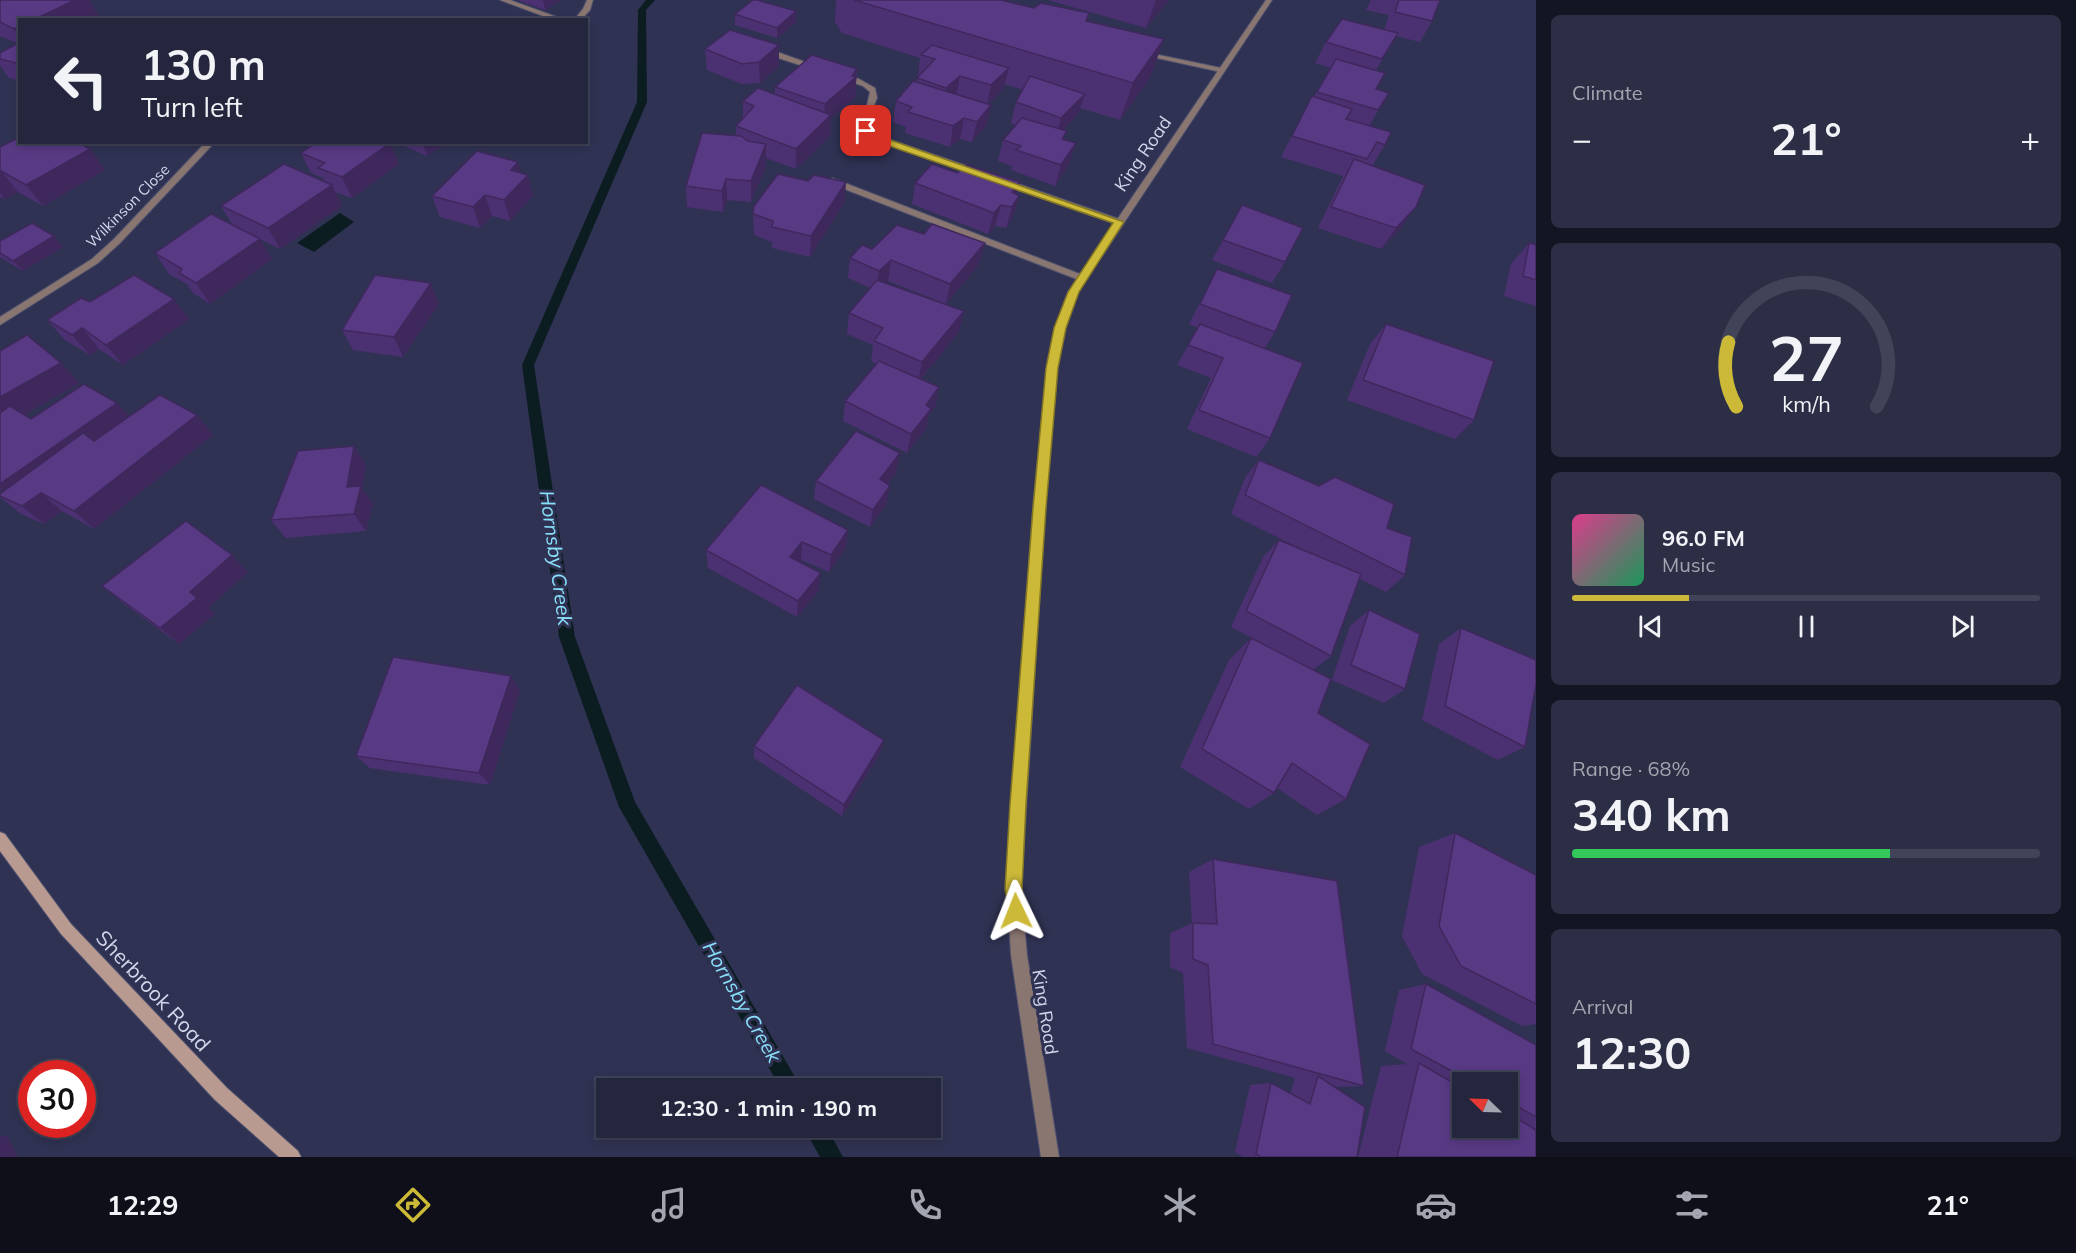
<!DOCTYPE html>
<html lang="en">
<head>
<meta charset="utf-8">
<style>
  body { margin:0; font-family:Mulish,sans-serif; background:#2c2e45; color:#f1f3f6; height:100vh; display:flex; flex-direction:column; font-size:22px; white-space:nowrap }
  * { box-sizing:border-box; margin:0 }
  p { font-size:20px; color:#a3a5b0 }
  .icon { flex:none; width:33px; height:33px; fill:none; stroke:currentColor; stroke-width:2; stroke-linecap:round; stroke-linejoin:round }
  .map { position:relative; flex:1; overflow:hidden }
  .sheet { display:flex; flex-direction:column; gap:15px; padding:15px; background:#141522; width:540px }
  .sheet>* { flex:none }
  .top-card { position:absolute; left:18px; top:18px; width:570px; height:126px; border-radius:0px; box-shadow:0 3px 9px #0003,0 0 0 2px #414358; background:#24263e; color:#f1f3f6; overflow:hidden }
  .needle { width:39px; rotate:293deg }
  .buttons { position:absolute; left:1452px; top:1072px; display:grid; gap:12px }
  .buttons a { display:grid; place-items:center; width:66px; height:66px; border-radius:0px; background:#24263e; box-shadow:0 3px 9px #0003,0 0 0 2px #414358; font-size:30px }
  .speed { position:absolute; left:18px; top:1060px; display:flex; gap:12px; font-size:30px; font-weight:700; text-align:center }
  .speed>* { display:grid; place-content:center; width:78px; height:78px; border-radius:50%; background:#24263e; box-shadow:0 3px 9px #0003,0 0 0 2px #414358; line-height:1 }
  .speed .limit { border:9px solid #d22; background:#fff; color:#111 }
  .pin { position:absolute; display:grid; place-items:center; width:51px; height:51px; color:#fff; margin:-26px; border-radius:12px; box-shadow:0 3px 9px #0006 }
  .me { position:absolute; width:66px; margin:-33px; rotate:358deg; stroke-linejoin:round; filter:drop-shadow(0 0 4px #0008) }
  .turn { display:flex; align-items:center; gap:21px; height:126px; padding:0 24px; font-size:27px }
  .turn .icon { width:78px; height:78px; stroke-width:2.5 }
  .turn b { display:block; font-size:42px; line-height:51px }
  .big { font-size:45px; font-weight:700; line-height:1.1 }
  .sheet .widget { flex:1; display:flex; flex-direction:column; justify-content:center; gap:9px; min-width:0; padding:0 21px; border-radius:9px; background:#2c2e45 }
  .sheet .dial { align-items:center; gap:0 }
  .dial svg { height:156px; overflow:visible; fill:none; stroke:#414358; stroke-width:7; stroke-linecap:round; text-anchor:middle }
  .dial text { fill:#f1f3f6; stroke:none }
  .song { display:flex; align-items:center; gap:18px }
  .cover { width:72px; height:72px; border-radius:9px; background:linear-gradient(135deg,hsl(330 70% 55%),hsl(150 70% 35%)) }
  .played { height:6px; border-radius:3px; background:linear-gradient(90deg,#cdb938 25%,#414358 25%) }
  .keys { display:flex; justify-content:space-around; direction:ltr }
  .heat { display:flex; justify-content:space-between; align-items:center; font-size:33px; direction:ltr }
  .charge { height:9px; border-radius:4px; background:linear-gradient(90deg,#34c759 68%,#414358 0) }
  .trip { position:absolute; left:596px; top:1078px; width:345px; height:60px; border-radius:0px; background:#24263e; box-shadow:0 3px 9px #0003,0 0 0 2px #414358; font-weight:700; line-height:60px; text-align:center }
  .tab-bar { display:flex; height:96px; justify-content:space-around; align-items:center; background:#0e0f19; color:#a3a5b0 }
  .tab-bar .icon { width:42px; height:42px }
  .tab-bar .active { color:#cdb938 }
  .tab-bar b { font-size:27px; color:#f1f3f6 }
  main { display:flex; flex:1; min-height:0 }
  .map>svg:first-child { display:block }
  .water { fill:#0c1d22 }
  .lines { fill:none; stroke-linecap:round; stroke-linejoin:round }
  .stream { fill:#0c1d22; fill-rule:evenodd }
  .service-casing { stroke:#4d506e; stroke-width:2 }
  .minor-casing { stroke:#4d506e; stroke-width:2 }
  .secondary-casing { stroke:#4d506e; stroke-width:2 }
  .service { fill:#8a7670; fill-rule:evenodd }
  .minor { fill:#8a7670; fill-rule:evenodd }
  .secondary { fill:#b99a90; fill-rule:evenodd }
  .wall { fill:#4c3172; fill-rule:evenodd }
  .shaded-wall { fill:#3e285c }
  .building { fill:#583984; stroke:#3e285c; stroke-width:1.5 }
  .route { fill:#cdb938; stroke:#857824; stroke-width:1.5 }
  .labels { text-anchor:middle; stroke-width:6; stroke-linejoin:round; paint-order:stroke }
  .far-street-label { font-size:15px; fill:#d3d6eb; stroke:#303253 }
  .street-label { font-size:18px; fill:#d3d6eb; stroke:#303253 }
  .water-label { font-size:20px; font-style:italic; fill:#89e0fa; stroke:#303253 }
  .near-street-label { font-size:21px; fill:#d3d6eb; stroke:#303253 }
</style>
</head>
<body>
<main>
<div class="map">
<svg width="1536" height="1157" viewBox="0 0 1536 1157">
  <rect width="100%" height="100%" fill="#303253"/>
  <path class="water" d="M340,213L354,222L314,252L297,243Z"/>
  <g class="lines">
    <g class="stream">
      <path d="M646,0H655L646,10L647,102L534,365L575,637L635,802L802,1089H781L619,807L559,637L522,365L637,102L638,10Z"/>
      <path d="M804,1128H827L843,1157H820Z"/>
    </g>
    <defs>
      <g id="service">
        <path d="M500,0H510L565,20H554Z"/>
        <path d="M587,0H593L590,10L581,20H574L583,9Z"/>
        <path d="M760,48H766L822,68L815,70L760,52Z"/>
        <path d="M1140,51L1221,68L1225,70L1221,72L1143,55H1140Z"/>
        <path d="M840,74L859,79L875,88L877,98L866,125L879,136L979,170V174H973L873,140L858,126L867,105L870,92L863,86L840,78Z"/>
        <path d="M832,178L1085,276L1087,278L1082,281L1079,280L829,183L828,181Z"/>
        <path d="M1004,179L1122,220L1123,222L1119,225L1116,224L1001,184V180Z"/>
      </g>
      <g id="minor">
        <path d="M1266,0H1272L1078,292L1065,328L1057,368L1045,508L1021,889L1027,955L1059,1157H1041L1011,955L1007,889L1033,508L1047,368L1055,328L1068,292Z"/>
        <path d="M206,142H215L120,243L98,263L0,325V317L92,259L114,239Z"/>
      </g>
      <path id="secondary" d="M0,832L5,834L71,924L227,1088L298,1151L301,1157H279L215,1100L61,934L0,851Z"/>
    </defs>
    <use href="#service" class="service-casing"/>
    <use href="#minor" class="minor-casing"/>
    <use href="#secondary" class="secondary-casing"/>
    <use href="#service" class="service"/>
    <use href="#minor" class="minor"/>
    <use href="#secondary" class="secondary"/>
  </g>
  <g class="wall">
    <path d="M0,0H89L98,15L20,20V81L9,78L0,65V53L17,43L0,36Z"/>
    <path d="M517,0H561L545,10Z"/>
    <path d="M836,0H1001L1087,21L1151,76L1120,120L1080,108L1078,114L1063,130L1069,164L1055,186L1011,170L1012,166L998,161L1003,140L1016,125L1011,123L1016,102L1023,90L1005,84L1004,88L989,104L991,105L986,126L972,142L960,139L950,147L905,133L906,127L893,122L896,101L916,82L917,78L918,76L920,58L842,33L835,22Z"/>
    <path d="M1048,0H1169L1146,28Z"/>
    <path d="M1371,0H1440L1432,21L1420,42L1396,36L1376,70V89L1389,93L1369,126L1385,145L1372,166L1401,228L1381,249L1318,228L1343,176L1281,157L1312,96L1314,97L1331,68L1315,63L1326,42L1384,30L1389,15L1366,10Z"/>
    <path d="M796,11V22L777,38L735,25V14Z"/>
    <path d="M705,49L779,66L760,83L742,84L707,70Z"/>
    <path d="M857,69L855,98L831,118L830,136L796,169L766,158V165L751,202L727,200L723,212L687,207L686,186L736,136V126L743,117V101L775,94V87Z"/>
    <path d="M395,142H447L427,156Z"/>
    <path d="M0,147L90,149L105,170L43,206L18,192L5,199L0,197Z"/>
    <path d="M301,153L399,164L352,198L335,192L342,206L280,249L260,239L272,259L210,304L193,293L187,284L169,274L155,253L232,224L221,206L324,182L323,178L311,173Z"/>
    <path d="M521,173L528,175L533,196L510,221L492,216L480,228L440,217L432,196Z"/>
    <path d="M957,173L1020,182L1017,195L1013,217L1006,228L995,226L988,234L912,204L915,183Z"/>
    <path d="M808,181L846,182L844,203L810,257L772,248V242L754,235L753,214Z"/>
    <path d="M54,236L63,247L23,271L0,257V241Z"/>
    <path d="M1223,240L1285,262L1272,283L1212,260Z"/>
    <path d="M1529,243L1536,245V306L1504,296L1511,264Z"/>
    <path d="M872,249L979,264L946,304L888,281L885,283L964,311L959,332L921,379L939,387L935,407L929,414L926,429L907,453L843,421L845,401L876,364L871,361L873,345L847,334L849,313L870,288L848,278L850,258Z"/>
    <path d="M1217,269L1275,332L1264,349L1270,438L1256,457L1187,429L1211,378L1177,365L1198,328L1189,324Z"/>
    <path d="M90,302L189,319L123,365L99,349L90,355L65,340L47,320Z"/>
    <path d="M439,304L403,357L353,350L342,330Z"/>
    <path d="M1386,324L1474,420L1455,439L1347,400L1370,344Z"/>
    <path d="M0,351L61,363L79,383L24,415L31,419L117,403L129,417L197,415L213,435L94,529L62,511L44,524L21,514L0,497V494L4,491L0,489Z"/>
    <path d="M354,446L366,465L362,488L373,504L366,531L286,538L271,520Z"/>
    <path d="M1259,460L1387,528L1405,575L1386,592L1360,579L1331,656L1313,670L1318,713L1346,799L1317,815L1277,788L1274,793L1249,809L1180,767L1229,660L1251,638L1273,649L1231,627L1263,557L1279,540L1301,549L1231,514L1245,478Z"/>
    <path d="M896,472L887,484L890,486L886,504L870,527L814,499L816,481Z"/>
    <path d="M848,530L846,547L829,572L801,560L800,562L819,590L797,617L708,568L706,550Z"/>
    <path d="M248,572L208,608L215,614L179,644L123,603L102,586Z"/>
    <path d="M1369,610L1405,689L1384,703L1332,680L1350,626Z"/>
    <path d="M1461,628L1525,747L1498,760L1422,720L1439,644Z"/>
    <path d="M520,690L490,785L370,768L356,756Z"/>
    <path d="M754,746L880,753L842,816L754,758Z"/>
    <path d="M1455,833L1536,875V1024L1522,1026L1422,974L1402,936L1419,847Z"/>
    <path d="M1213,859L1364,1086L1335,1087L1357,1157H1243L1235,1152L1250,1085L1271,1083L1290,1094L1295,1078L1187,1048L1183,973L1170,967V933L1192,923L1189,872Z"/>
    <path d="M1426,984L1536,1045V1157H1358L1381,1066L1407,1064L1385,1051L1399,990ZM1462,1083H1508V1128H1462Z"/>
  </g>
  <g class="shaded-wall">
    <path d="M43,0H89L98,15L89,20H33Z"/>
    <path d="M543,0H561L545,10Z"/>
    <path d="M1156,0H1169L1146,28Z"/>
    <path d="M796,11V22L777,38V28Z"/>
    <path d="M20,26V36L14,29Z"/>
    <path d="M1164,39L1151,76L1120,120L1133,83Z"/>
    <path d="M779,45V66L760,83L759,62Z"/>
    <path d="M1009,68L1004,88L987,106L991,85Z"/>
    <path d="M857,69L855,98L831,118L830,136L796,169V149L824,122L825,104Z"/>
    <path d="M960,76L956,97L943,109L946,88Z"/>
    <path d="M1085,94L1078,114L1055,139L1061,118Z"/>
    <path d="M991,105L986,126L972,142L977,122Z"/>
    <path d="M964,118L960,139L950,147L953,126Z"/>
    <path d="M422,142H447L427,156Z"/>
    <path d="M390,143L399,164L352,198L342,177Z"/>
    <path d="M1076,143L1069,164L1055,186L1061,165Z"/>
    <path d="M766,144V165L751,202V181Z"/>
    <path d="M90,149L105,170L43,206L26,185Z"/>
    <path d="M518,162L523,181L528,175L533,196L510,221L504,200L511,170Z"/>
    <path d="M0,171H1L18,192L5,199L0,193Z"/>
    <path d="M726,179L727,200L723,212L722,191Z"/>
    <path d="M846,182L844,203L810,257L811,236Z"/>
    <path d="M1020,182L1015,202L1019,196L1013,217L1006,228L1012,207V192Z"/>
    <path d="M332,185L342,206L280,249L268,228Z"/>
    <path d="M485,195L492,216L480,228L473,207Z"/>
    <path d="M1001,205L995,226L988,234L994,213Z"/>
    <path d="M1416,207L1401,228L1381,249L1396,228Z"/>
    <path d="M54,236L63,247L23,271L13,261Z"/>
    <path d="M260,239L272,259L210,304L196,283Z"/>
    <path d="M985,243L979,264L946,304L950,284Z"/>
    <path d="M891,260L888,281L876,291L879,271Z"/>
    <path d="M431,283L439,304L403,357L394,337Z"/>
    <path d="M174,299L189,319L123,365L106,345Z"/>
    <path d="M964,311L959,332L918,382L922,362Z"/>
    <path d="M82,328L99,349L90,355L72,335Z"/>
    <path d="M61,363L79,383L0,429V397Z"/>
    <path d="M939,387L935,407L929,414L926,429L907,453L911,434L926,405Z"/>
    <path d="M117,403L135,423L20,504L0,488V484Z"/>
    <path d="M197,415L213,435L94,529L74,511Z"/>
    <path d="M354,446L366,465L362,488L373,504L366,531L354,514L347,487Z"/>
    <path d="M900,453L896,472L877,498L880,479Z"/>
    <path d="M890,486L886,504L870,527L873,510Z"/>
    <path d="M41,493L62,511L44,524L22,506Z"/>
    <path d="M848,530L846,547L829,572L831,555Z"/>
    <path d="M802,542L801,560L789,574L790,557Z"/>
    <path d="M232,555L248,572L208,608L215,614L179,644L160,628L190,592Z"/>
    <path d="M821,573L819,590L797,617L798,601Z"/>
    <path d="M511,676L520,690L490,785L479,773Z"/>
    <path d="M884,740L880,753L842,816L844,805Z"/>
    <path d="M0,1136H7L18,1157H0Z"/>
  </g>
  <g class="building">
    <path d="M0,0H75L33,20H20V26L14,29L0,22Z"/>
    <path d="M753,0H757L796,11L777,28L735,14Z"/>
    <path d="M854,0H1001L1034,8L1041,3L1089,13L1086,21L1164,39L1133,83Z"/>
    <path d="M1399,0H1440L1432,21L1395,12Z"/>
    <path d="M1342,19L1398,33L1382,59L1326,42Z"/>
    <path d="M730,30L779,45L759,62L742,64L705,49Z"/>
    <path d="M20,42V64L0,59V53Z"/>
    <path d="M932,45L1009,68L991,85L960,76L946,88L917,78L935,59L921,55Z"/>
    <path d="M812,55L857,69L852,76L856,77L825,104L775,87Z"/>
    <path d="M1336,59L1385,73L1376,89L1389,93L1378,110L1317,92Z"/>
    <path d="M1030,76L1085,94L1061,118L1016,102Z"/>
    <path d="M913,81L991,105L977,122L964,118L953,126L908,112L912,107L896,101Z"/>
    <path d="M758,88L831,115L796,149L736,126L754,106L743,101Z"/>
    <path d="M1312,96L1352,109L1346,119L1391,132L1385,145L1377,142L1367,159L1292,136Z"/>
    <path d="M1022,118L1067,131L1062,139L1076,143L1061,165L1016,150L1021,146L1003,140Z"/>
    <path d="M702,133L741,136L748,141L766,144L751,181L726,179L722,191L686,186Z"/>
    <path d="M20,137V142H77L90,149L26,185L1,171H0V147Z"/>
    <path d="M317,142H389L390,143L342,177L318,168L325,163L301,153Z"/>
    <path d="M477,151L518,162L511,170L528,175L504,200L485,195L473,207L432,196Z"/>
    <path d="M1354,159L1425,185L1416,207L1396,228L1331,207Z"/>
    <path d="M284,164L332,185L268,228L221,206Z"/>
    <path d="M932,164L957,173L967,165L1020,182L1012,192L1019,196L1012,207L1001,205L994,213L915,183Z"/>
    <path d="M778,174L808,181L814,175L846,182L811,236L772,227L773,221L753,214L754,206Z"/>
    <path d="M1242,205L1303,228L1285,262L1223,240Z"/>
    <path d="M211,214L260,239L196,283L179,273L182,269L155,253Z"/>
    <path d="M32,223L54,236L13,261L0,253V241Z"/>
    <path d="M932,224L985,243L950,284L891,260L879,271L850,258L862,245L872,249L897,225L924,234Z"/>
    <path d="M1529,243L1536,245V280L1523,276Z"/>
    <path d="M1217,269L1292,295L1275,332L1200,304Z"/>
    <path d="M134,275L174,299L106,345L82,328L72,335L47,320L81,298L90,302Z"/>
    <path d="M375,275L431,283L394,337L342,330Z"/>
    <path d="M877,280L964,311L922,362L874,341L883,328L849,313Z"/>
    <path d="M1200,324L1303,363L1270,438L1199,410L1223,358L1188,345Z"/>
    <path d="M1386,324L1494,361L1474,420L1363,380Z"/>
    <path d="M27,335L61,363L0,397V351Z"/>
    <path d="M879,361L939,387L926,405L931,409L911,434L845,401Z"/>
    <path d="M84,384L117,403L0,484V413L10,406L31,419Z"/>
    <path d="M160,395L197,415L74,511L41,493L22,506L0,496V494L83,433L94,441Z"/>
    <path d="M856,431L900,453L880,479L890,486L873,510L816,481Z"/>
    <path d="M354,446L347,487L361,486L354,514L271,520L298,451Z"/>
    <path d="M1259,460L1319,486L1335,477L1394,504L1387,528L1412,537L1405,575L1245,495Z"/>
    <path d="M761,485L848,530L831,555L802,542L790,557L821,573L798,601L706,550Z"/>
    <path d="M186,521L232,555L190,592L197,598L160,628L102,586Z"/>
    <path d="M1279,540L1361,574L1331,656L1246,611Z"/>
    <path d="M1369,610L1420,634L1405,689L1351,665Z"/>
    <path d="M1461,628L1536,660V684L1525,747L1445,706Z"/>
    <path d="M1251,638L1331,679L1318,713L1370,744L1346,799L1292,763L1274,793L1202,749Z"/>
    <path d="M393,657L511,676L479,773L356,756Z"/>
    <path d="M797,685L884,740L844,805L754,746Z"/>
    <path d="M1455,833L1536,875V1004L1461,966L1439,926Z"/>
    <path d="M1213,859L1337,881L1364,1086L1213,1044L1208,965L1193,959V923L1217,924Z"/>
    <path d="M1426,984L1536,1045V1117L1508,1101V1083H1474L1411,1049Z"/>
    <path d="M1419,1063L1462,1088V1128H1508V1113L1536,1130V1157H1397Z"/>
    <path d="M1318,1076L1365,1107L1357,1157H1261L1256,1154L1271,1083L1310,1104Z"/>
  </g>
  <path class="route" d="M862,129H869L879,136L1124,222L1079,292L1066,328L1058,368L1046,508L1026,804L1022,889L1024,911L1021,917L1016,920L1010,917L1005,889L1010,804L1033,508L1046,368L1054,328L1068,292L1113,223L872,140L862,133Z"/>
  <g class="labels">
    <g class="far-street-label">
      <text transform="translate(128 206) rotate(-45)" y="5">Wilkinson Close</text>
    </g>
    <g class="street-label">
      <text transform="translate(1143 154) rotate(-56)" y="6">King Road</text>
      <text transform="translate(1045 1012) rotate(81)" y="6">King Road</text>
    </g>
    <g class="water-label">
      <text transform="translate(556 558) rotate(82)" y="7">Hornsby Creek</text>
      <text transform="translate(742 1002) rotate(60)" y="7">Hornsby Creek</text>
    </g>
    <g class="near-street-label">
      <text transform="translate(153 991) rotate(47)" y="7">Sherbrook Road</text>
    </g>
  </g>
</svg>
<div class="buttons">
<a><svg class="needle" viewBox="-14 -14 28 28"><path d="M0-13l5 13h-10z" fill="#e53935"/><path d="M0 13l5-13h-10z" fill="#a3a5b0"/></svg></a>
</div>
<div class="speed"><div class="limit">30</div></div>
<div class="pin" style="left:866px;top:131px;background:#d93025"><svg class="icon" aria-label="arrive" viewBox="0 0 24 24"><path d="M6 21V4h12l-3 4 3 4H6"/></svg></div>
<svg class="me" style="left:1016px;top:911px" viewBox="-20 -20 40 40"><path d="M0-17L14 15 0 8-14 15z" fill="#cdb938" stroke="#fff" stroke-width="4"/></svg>
<div class="trip">12:30 · 1 min · 190 m</div>
<div class="top-card">
<div class="turn"><svg class="icon" aria-label="left" viewBox="0 0 24 24"><path d="M17 20v-9H6M10 6l-5 5 5 5"/></svg><div><b>130 m</b>Turn left</div></div>
</div>
</div>
<section class="sheet">
<div class="widget"><p>Climate</p>
<div class="heat"><a>−</a><b class="big">21°</b><a>+</a></div>
</div>
<div class="widget dial"><svg viewBox="0 0 100 80">
<path d="M14 69A42 42 0 1 1 86 69"/>
<path d="M14 69A42 42 0 0 1 10 36" stroke="#cdb938"/>
<text x="50" y="56" font-size="32" font-weight="700">27</text>
<text x="50" y="72" font-size="11">km/h</text>
</svg></div>
<div class="widget">
<div class="song"><i class="cover"></i><div><b>96.0 FM</b><p>Music</p></div></div>
<div class="played"></div>
<div class="keys"><svg class="icon" aria-label="previous" viewBox="0 0 24 24"><path d="M18 5L8 12l10 7zM5 5v14"/></svg><svg class="icon" aria-label="pause" viewBox="0 0 24 24"><path d="M8 5v14M16 5v14"/></svg><svg class="icon" aria-label="next" viewBox="0 0 24 24"><path d="M6 5l10 7-10 7zM19 5v14"/></svg></div>
</div>
<div class="widget"><p>Range · 68%</p><b class="big">340 km</b><div class="charge"></div></div>
<div class="widget"><p>Arrival</p><b class="big">12:30</b></div>
</section>
</main>
<nav class="tab-bar">
<b>12:29</b>
<svg class="icon active" aria-label="directions" viewBox="0 0 24 24"><path d="M12 3l9 9-9 9-9-9zM9 14v-3h6M13 9l2 2-2 2"/></svg>
<svg class="icon" aria-label="music" viewBox="0 0 24 24"><path d="M9 18V5l10-2v13"/><circle cx="6" cy="18" r="3"/><circle cx="16" cy="16" r="3"/></svg>
<svg class="icon" aria-label="phone" viewBox="0 0 24 24"><path d="M5 4h4l2 5-3 2q2 4 5 5l2-3 5 2v4C11 20 4 13 5 4z"/></svg>
<svg class="icon" aria-label="climate" viewBox="0 0 24 24"><path d="M12 3v18M4 7l16 10M4 17L20 7"/></svg>
<svg class="icon" aria-label="car" viewBox="0 0 24 24"><path d="M5 17H2v-5l4-1 3-4h7l3 4 3 1v5h-3M9 17h6M6 11h13"/><circle cx="7" cy="17" r="2"/><circle cx="17" cy="17" r="2"/></svg>
<svg class="icon" aria-label="filters" viewBox="0 0 24 24"><path d="M4 7h16M4 17h16"/><circle cx="9" cy="7" r="2"/><circle cx="15" cy="17" r="2"/></svg>
<b>21°</b>
</nav>
</body>
</html>
